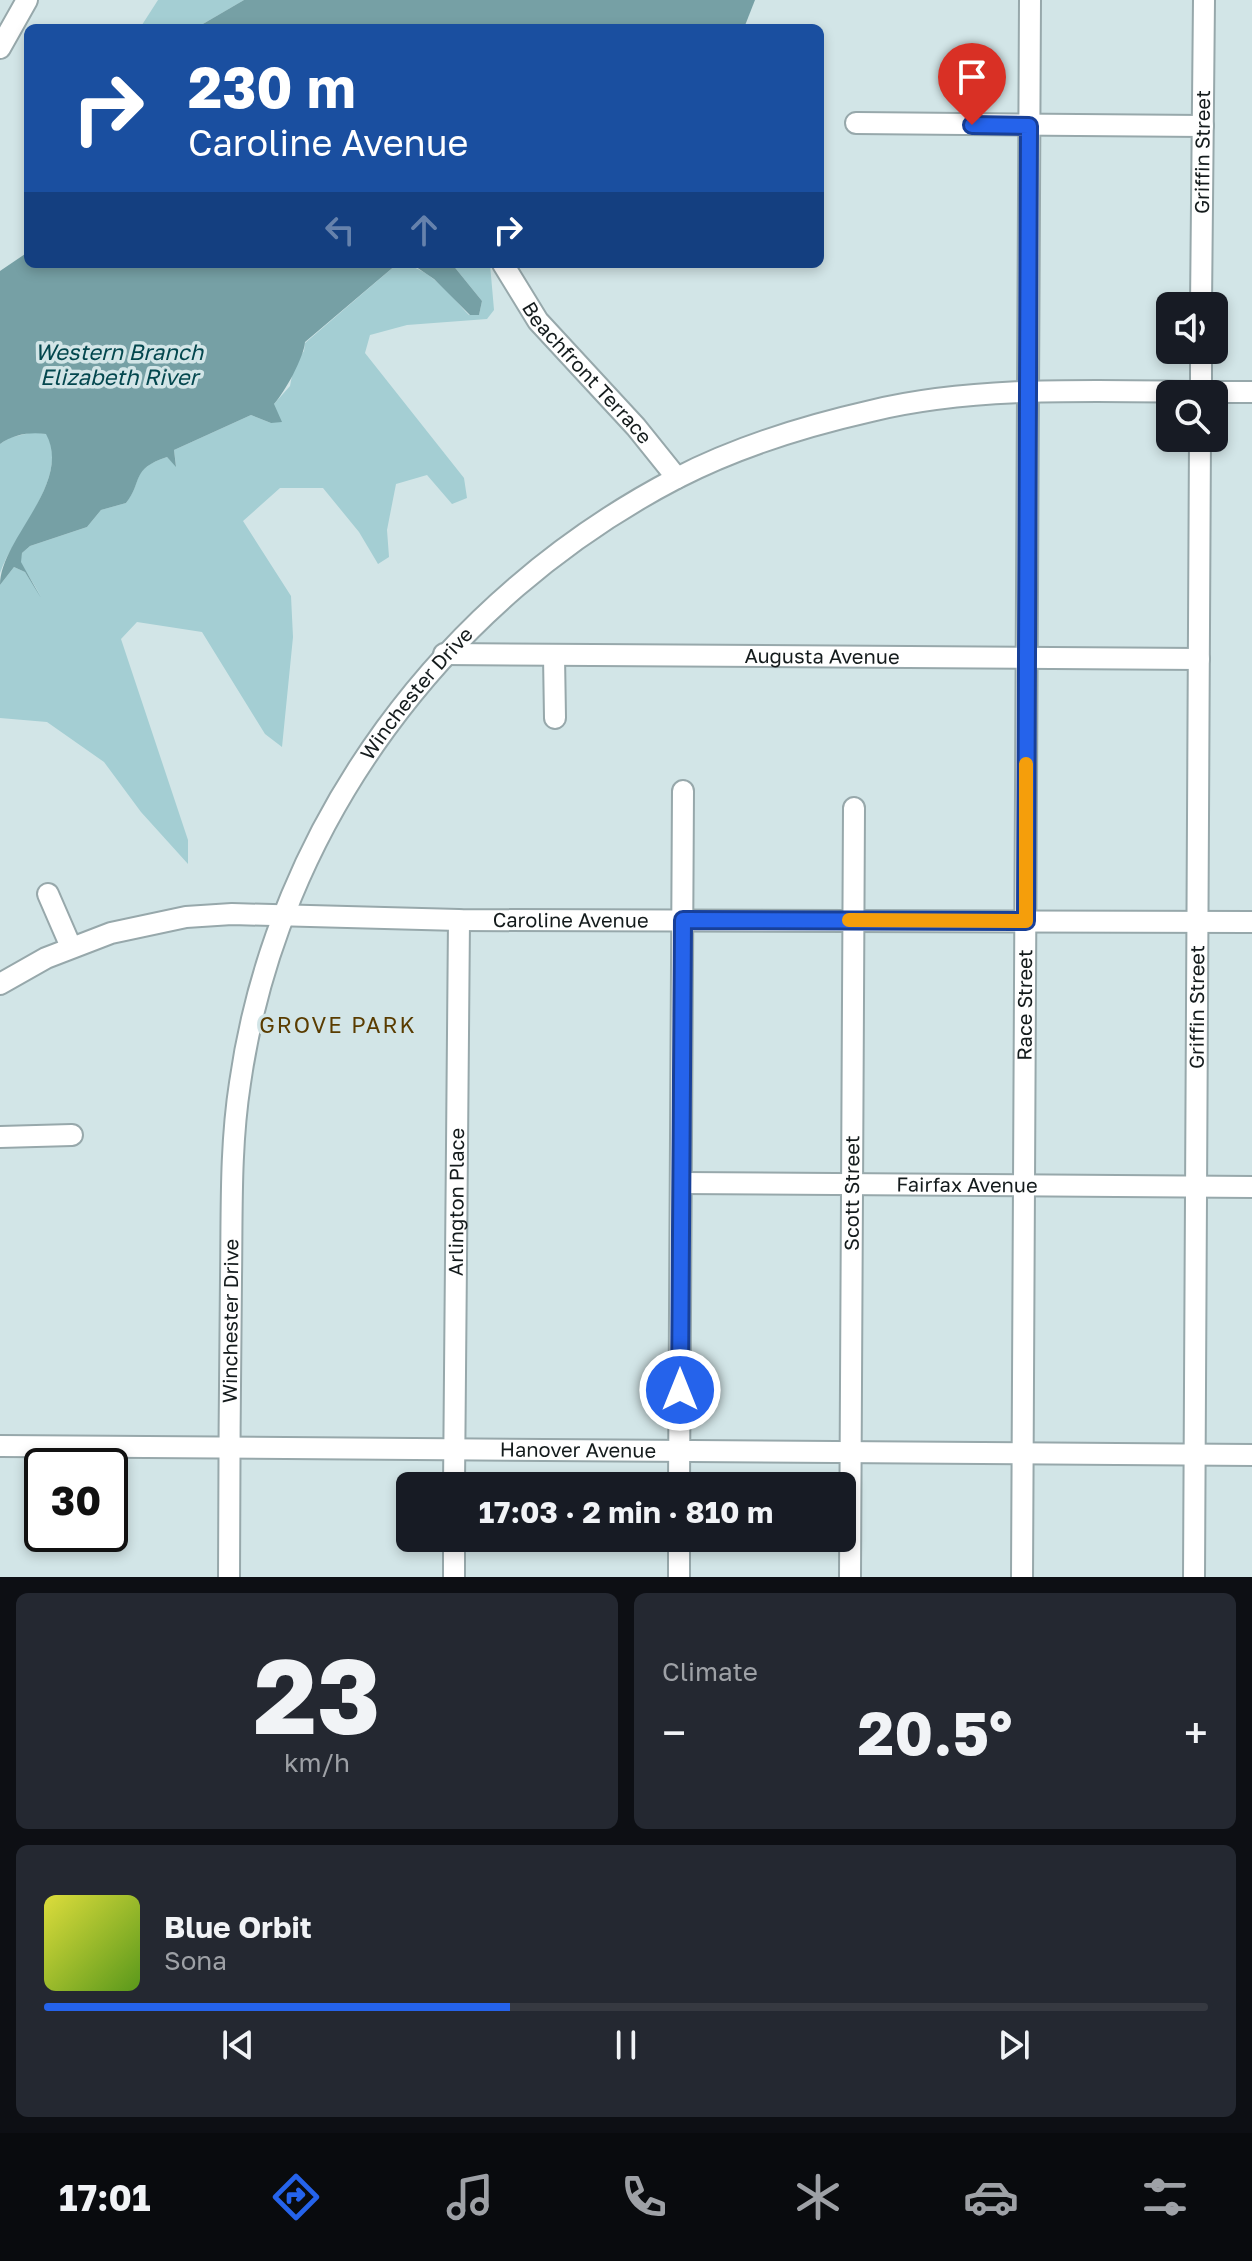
<!DOCTYPE html>
<html lang="en">
<head>
<meta charset="utf-8">
<style>
  body { margin:0; font-family:"Golos Text",sans-serif; background:#242831; color:#f1f3f6; height:100vh; display:flex; flex-direction:column; font-size:30px; white-space:nowrap }
  * { box-sizing:border-box; margin:0 }
  p { font-size:26px; color:#9ea1a6 }
  .icon { flex:none; width:44px; height:44px; fill:none; stroke:currentColor; stroke-width:2; stroke-linecap:round; stroke-linejoin:round }
  .map { position:relative; height:1577px; overflow:hidden }
  .side { display:flex; flex-direction:column; gap:16px; padding:16px; background:#0d0f14; flex:1 }
  .side>* { flex:none }
  .top-card { position:absolute; left:24px; top:24px; width:800px; height:244px; border-radius:12px; box-shadow:0 4px 12px #0003; background:#1a4fa0; color:#fff; overflow:hidden }
  .fabs { position:absolute; left:1156px; top:292px; display:grid; gap:16px }
  .fabs a { display:grid; place-items:center; width:72px; height:72px; border-radius:12px; background:#171b24; box-shadow:0 4px 12px #0003; font-size:40px }
  .speed { position:absolute; left:24px; top:1448px; display:flex; gap:16px; font-size:40px; font-weight:700; text-align:center }
  .speed>* { display:grid; place-content:center; width:104px; height:104px; border-radius:50%; background:#171b24; box-shadow:0 4px 12px #0003; line-height:1 }
  .speed .limit { border:4px solid #111; border-radius:12px; background:#fff; color:#111 }
  .pin { position:absolute; display:grid; place-items:center; width:68px; height:68px; color:#fff; margin:-82px -34px; border-radius:50% 50% 50% 0; rotate:-45deg; box-shadow:0 0 8px #0007 }
  .pin .icon { rotate:45deg }
  .me { position:absolute; width:88px; margin:-44px; rotate:0deg; stroke-linejoin:round; filter:drop-shadow(0 0 6px #0008) }
  .turn { display:flex; align-items:center; gap:28px; height:168px; padding:0 32px; font-size:36px }
  .turn .icon { width:104px; height:104px; stroke-width:2.5 }
  .turn b { display:block; font-size:56px; line-height:68px }
  .lanes { display:flex; align-items:center; height:76px; padding:0 32px; background:#0003; justify-content:center; gap:40px; direction:ltr }
  .lanes .off { opacity:.35 }
  .big { font-size:60px; font-weight:700; line-height:1.1 }
  .side .tile { flex:1; display:flex; flex-direction:column; justify-content:center; gap:12px; min-width:0; padding:0 28px; border-radius:12px; background:#242831 }
  .side .dial { align-items:center; gap:0 }
  .dial b { font-size:104px; line-height:1 }
  .song { display:flex; align-items:center; gap:24px }
  .cover { width:96px; height:96px; border-radius:12px; background:linear-gradient(135deg,hsl(60 70% 55%),hsl(90 70% 35%)) }
  .played { height:8px; border-radius:4px; background:linear-gradient(90deg,#2563eb 40%,#363941 40%) }
  .keys { display:flex; justify-content:space-around; direction:ltr }
  .heat { display:flex; justify-content:space-between; align-items:center; font-size:44px; direction:ltr }
  .side .tiles { flex:1; display:grid; gap:16px; grid-template-columns:1fr 1fr }
  .tile:last-child { grid-column:span 2 }
  .trip { position:absolute; left:396px; top:1472px; width:460px; height:80px; border-radius:12px; background:#171b24; box-shadow:0 4px 12px #0003; font-weight:700; line-height:80px; text-align:center }
  .tabs { display:flex; height:128px; justify-content:space-around; align-items:center; background:#090b0e; color:#9ea1a6 }
  .tabs .icon { width:56px; height:56px }
  .tabs .selected { color:#2563eb }
  .tabs b { font-size:36px; color:#f1f3f6 }
  .map>svg:first-child { display:block }
  .green { fill:#a4ced3 }
  .water { fill:#76a0a5 }
  .lines { fill:none; stroke-linecap:round; stroke-linejoin:round }
  .minor-casing { stroke:#97a8ab; stroke-width:24 }
  .minor { stroke:#fff; stroke-width:20 }
  .route-casing { stroke:#184099; stroke-width:20 }
  .route { stroke:#2563eb; stroke-width:14 }
  .slow { stroke:#f59e0b; stroke-width:14 }
  .labels { text-anchor:middle; stroke-width:7; stroke-linejoin:round; paint-order:stroke }
  .street-label { font-size:20px; fill:#141b1c; stroke:#d2e5e7 }
  .water-label { font-size:22px; font-style:italic; fill:#03474e; stroke:#d2e5e7 }
  .neighbourhood-label { font-size:22px; letter-spacing:2px; fill:#5a3c00; stroke:#d2e5e7 }
</style>
</head>
<body>
<div class="map">
<svg width="1252" height="1577" viewBox="0 0 1252 1577">
  <rect width="100%" height="100%" fill="#d2e5e7"/>
  <g class="green">
    <path d="M158,0H244L196,28H140Z"/>
    <path d="M397,264C427,264 450,295 469,315H479L482,301L452,264H490L494,310L487,319L407,325L370,335L365,353L464,478L467,498L452,504L427,475L396,484L387,530L389,557L378,564L359,532L323,488H280L243,521L291,596L293,637L282,747L265,734L202,632L137,622L121,639L188,840V864L141,812L104,762L47,722L0,718V585L14,567L25,572L41,596L20,562L22,553L30,546L87,527L101,510L126,503C143,481 130,469 167,457L176,466L174,450L251,415L271,423L274,404L290,386L294,365L304,351L305,343Z"/>
    <path d="M33,432L47,434C69,479 14,532 0,573V444L9,438Z"/>
  </g>
  <g class="water">
    <path d="M244,0H755L744,28H196Z"/>
    <path d="M28,252V264H397L305,342C304,357 285,392 274,404L282,422L271,423L251,415L174,450L176,467L167,457C130,469 143,482 126,503L101,510L87,527L30,546L22,553L21,562L41,598L25,572L14,567L0,585C0,539 73,484 46,434C30,432 14,434 0,444V271Z"/>
    <path d="M412,264H452L482,301L479,315H470L434,279Z"/>
  </g>
  <g class="lines">
    <defs>
      <g id="minor">
        <path d="M0,48L27,0"/>
        <path d="M856,123L1203,126"/>
        <path id="s1" d="M503,264L538,321L636,427L677,478"/>
        <path id="s2" d="M1201,306L1204,0"/>
        <path d="M1201,394V350"/>
        <path id="s3" d="M444,654L1199,659"/>
        <path d="M554,656L555,718"/>
        <path d="M48,894L71,947"/>
        <path id="s4" d="M0,984L46,958L111,933L186,917L232,914L459,920L1252,922"/>
        <path d="M0,1137L72,1135"/>
        <path id="s5" d="M681,1183L1252,1187"/>
        <path id="s6" d="M0,1446L1252,1455"/>
        <path id="s7" d="M454,1486L459,920"/>
        <path d="M679,1486L683,791"/>
        <path id="s8" d="M229,1577C229,1477 230,1378 231,1278C232,1213 230,1147 240,1083C277,824 446,598 677,478C737,447 805,426 871,411C989,382 1130,393 1252,392"/>
        <path d="M454,1577V1538"/>
        <path d="M679,1577V1538"/>
        <path id="s9" d="M850,1577L854,808"/>
        <path id="s10" d="M1022,1577L1030,0"/>
        <path id="s11" d="M1194,1577L1200,438"/>
      </g>
    </defs>
    <use href="#minor" class="minor-casing"/>
    <use href="#minor" class="minor"/>
  </g>
  <g class="lines">
    <defs>
      <path id="route" d="M680,1390L683,920L1026,921L1029,126L972,125"/>
    </defs>
    <use href="#route" class="route-casing"/>
    <use href="#route" class="route"/>
    <path class="slow" d="M849,920L1026,921V764"/>
  </g>
  <g class="labels">
    <g class="street-label">
      <text dy="7" stroke="none"><textPath href="#s2" startOffset="154">Griffin Street</textPath></text>
      <text dy="7" stroke="none"><textPath href="#s1" startOffset="138">Beachfront Terrace</textPath></text>
      <text dy="7" stroke="none"><textPath href="#s3" startOffset="378">Augusta Avenue</textPath></text>
      <text dy="7" stroke="none"><textPath href="#s8" startOffset="928">Winchester Drive</textPath></text>
      <text dy="7" stroke="none"><textPath href="#s4" startOffset="584">Caroline Avenue</textPath></text>
      <text dy="7" stroke="none"><textPath href="#s10" startOffset="572">Race Street</textPath></text>
      <text dy="7" stroke="none"><textPath href="#s11" startOffset="570">Griffin Street</textPath></text>
      <text dy="7" stroke="none"><textPath href="#s5" startOffset="286">Fairfax Avenue</textPath></text>
      <text dy="7" stroke="none"><textPath href="#s9" startOffset="384">Scott Street</textPath></text>
      <text dy="7" stroke="none"><textPath href="#s7" startOffset="284">Arlington Place</textPath></text>
      <text dy="7" stroke="none"><textPath href="#s8" startOffset="256">Winchester Drive</textPath></text>
      <text dy="7" stroke="none"><textPath href="#s6" startOffset="578">Hanover Avenue</textPath></text>
    </g>
    <g class="water-label">
      <text x="119" y="360">Western Branch<tspan x="119" dy="25">Elizabeth River</tspan></text>
    </g>
    <g class="neighbourhood-label">
      <text x="338" y="1033">GROVE PARK</text>
    </g>
  </g>
</svg>
<div class="fabs">
<a><svg class="icon" aria-label="sound" viewBox="0 0 24 24"><path d="M4 9h4l5-4v14l-5-4H4zM17 9q2 3 0 6"/></svg></a>
<a><svg class="icon" aria-label="search" viewBox="0 0 24 24"><circle cx="10" cy="10" r="6"/><path d="M15 15l6 6"/></svg></a>
</div>
<div class="speed"><div class="limit">30</div></div>
<div class="pin" style="left:972px;top:125px;background:#d93025"><svg class="icon" aria-label="arrive" viewBox="0 0 24 24"><path d="M6 21V4h12l-3 4 3 4H6"/></svg></div>
<svg class="me" style="left:680px;top:1390px" viewBox="-20 -20 40 40"><circle r="17" fill="#2563eb" stroke="#fff" stroke-width="3"/><path d="M0-11L8 9 0 5-8 9z" fill="#fff"/></svg>
<div class="trip">17:03 · 2 min · 810 m</div>
<div class="top-card">
<div class="turn"><svg class="icon" aria-label="right" viewBox="0 0 24 24"><path d="M7 20v-9h11M14 6l5 5-5 5"/></svg><div><b>230 m</b>Caroline Avenue</div></div>
<div class="lanes"><svg class="icon off" aria-label="left" viewBox="0 0 24 24"><path d="M17 20v-9H6M10 6l-5 5 5 5"/></svg><svg class="icon off" aria-label="ahead" viewBox="0 0 24 24"><path d="M12 20V5M6 11l6-6 6 6"/></svg><svg class="icon" aria-label="right" viewBox="0 0 24 24"><path d="M7 20v-9h11M14 6l5 5-5 5"/></svg></div>
</div>
</div>
<section class="side">
<div class="tiles">
<div class="tile dial"><b>23</b><p>km/h</p></div>
<div class="tile"><p>Climate</p>
<div class="heat"><a>−</a><b class="big">20.5°</b><a>+</a></div>
</div>
<div class="tile">
<div class="song"><i class="cover"></i><div><b>Blue Orbit</b><p>Sona</p></div></div>
<div class="played"></div>
<div class="keys"><svg class="icon" aria-label="previous" viewBox="0 0 24 24"><path d="M18 5L8 12l10 7zM5 5v14"/></svg><svg class="icon" aria-label="pause" viewBox="0 0 24 24"><path d="M8 5v14M16 5v14"/></svg><svg class="icon" aria-label="next" viewBox="0 0 24 24"><path d="M6 5l10 7-10 7zM19 5v14"/></svg></div>
</div>
</div>
</section>
<nav class="tabs">
<b>17:01</b>
<svg class="icon selected" aria-label="directions" viewBox="0 0 24 24"><path d="M12 3l9 9-9 9-9-9zM9 14v-3h6M13 9l2 2-2 2"/></svg>
<svg class="icon" aria-label="music" viewBox="0 0 24 24"><path d="M9 18V5l10-2v13"/><circle cx="6" cy="18" r="3"/><circle cx="16" cy="16" r="3"/></svg>
<svg class="icon" aria-label="phone" viewBox="0 0 24 24"><path d="M5 4h4l2 5-3 2q2 4 5 5l2-3 5 2v4C11 20 4 13 5 4z"/></svg>
<svg class="icon" aria-label="climate" viewBox="0 0 24 24"><path d="M12 3v18M4 7l16 10M4 17L20 7"/></svg>
<svg class="icon" aria-label="car" viewBox="0 0 24 24"><path d="M5 17H2v-5l4-1 3-4h7l3 4 3 1v5h-3M9 17h6M6 11h13"/><circle cx="7" cy="17" r="2"/><circle cx="17" cy="17" r="2"/></svg>
<svg class="icon" aria-label="filters" viewBox="0 0 24 24"><path d="M4 7h16M4 17h16"/><circle cx="9" cy="7" r="2"/><circle cx="15" cy="17" r="2"/></svg>
</nav>
</body>
</html>
